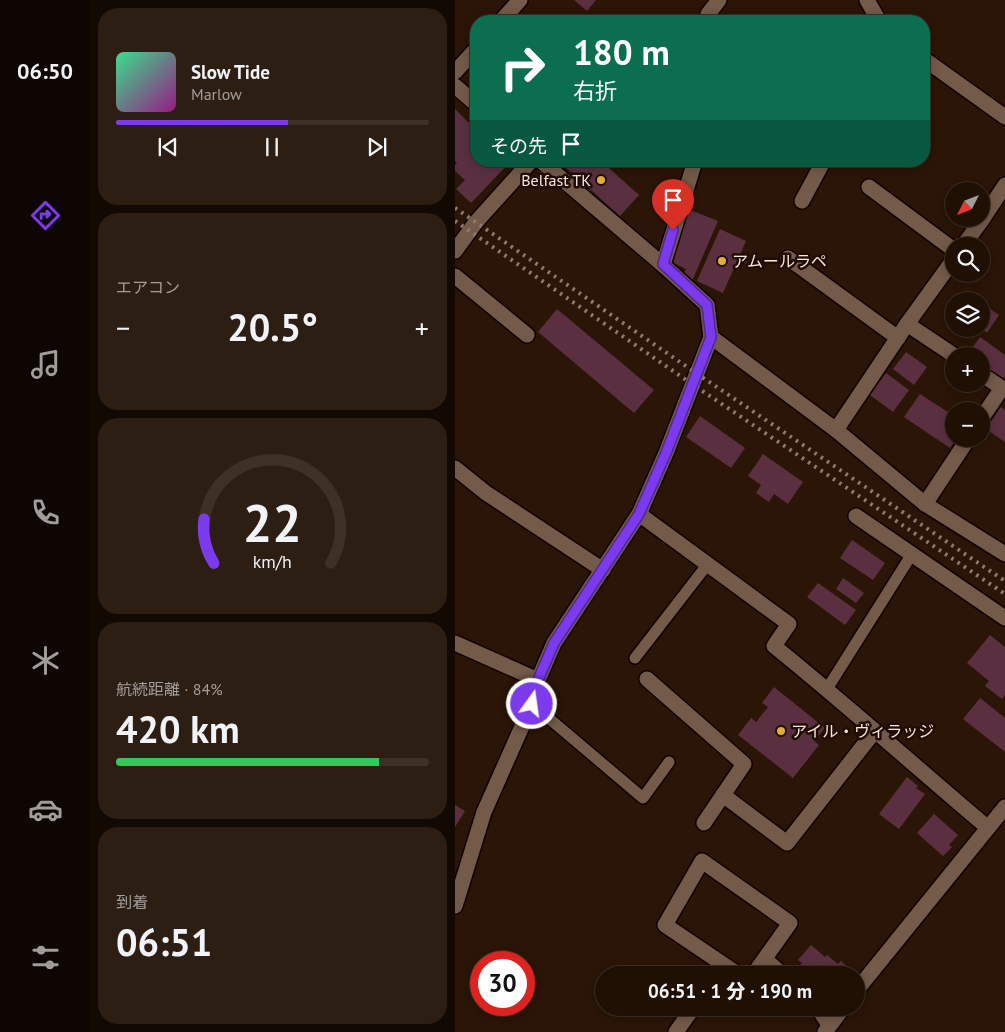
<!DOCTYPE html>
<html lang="ja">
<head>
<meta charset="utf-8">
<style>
  body { margin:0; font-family:"PT Sans","Noto Sans JP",sans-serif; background:#2d1e13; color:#f1f3f6; height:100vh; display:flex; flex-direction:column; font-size:19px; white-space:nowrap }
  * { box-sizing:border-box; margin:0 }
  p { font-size:16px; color:#a29d9a }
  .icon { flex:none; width:28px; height:28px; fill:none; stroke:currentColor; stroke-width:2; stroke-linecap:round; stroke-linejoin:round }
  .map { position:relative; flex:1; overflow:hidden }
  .side { display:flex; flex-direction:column; gap:8px; padding:8px; background:#120902; width:365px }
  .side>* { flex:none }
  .guide { position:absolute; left:15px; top:15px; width:460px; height:152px; border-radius:20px; box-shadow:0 2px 12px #0003,0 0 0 1px #3d3026; background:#0b6e4f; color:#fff; overflow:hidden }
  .needle { width:32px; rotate:228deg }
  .buttons { position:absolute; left:490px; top:182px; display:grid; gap:10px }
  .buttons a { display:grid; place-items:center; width:45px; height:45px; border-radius:50%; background:#201004; box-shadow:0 2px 12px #0003,0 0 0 1px #3d3026; font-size:25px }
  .speed { position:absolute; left:15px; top:951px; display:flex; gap:10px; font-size:25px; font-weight:700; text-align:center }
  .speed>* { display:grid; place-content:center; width:65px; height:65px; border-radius:50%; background:#201004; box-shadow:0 2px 12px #0003,0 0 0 1px #3d3026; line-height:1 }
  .speed .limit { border:8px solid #d22; background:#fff; color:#111 }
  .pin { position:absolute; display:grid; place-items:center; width:42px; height:42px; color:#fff; margin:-51px -21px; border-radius:50% 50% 50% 0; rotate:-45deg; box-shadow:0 0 5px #0007 }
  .pin .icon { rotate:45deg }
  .me { position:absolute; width:55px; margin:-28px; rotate:14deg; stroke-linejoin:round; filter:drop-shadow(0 0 4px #0008) }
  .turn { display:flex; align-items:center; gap:18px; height:105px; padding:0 20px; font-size:22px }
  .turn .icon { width:65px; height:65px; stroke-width:2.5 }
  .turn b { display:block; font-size:35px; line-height:42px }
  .then { display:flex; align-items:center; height:48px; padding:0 20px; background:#0003; gap:10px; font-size:19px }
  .big { font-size:38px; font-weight:800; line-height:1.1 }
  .side .tile { flex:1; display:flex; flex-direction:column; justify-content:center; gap:8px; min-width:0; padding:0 18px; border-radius:20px; background:#2d1e13 }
  .side .dial { align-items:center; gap:0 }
  .dial svg { height:130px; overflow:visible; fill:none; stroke:#3d3026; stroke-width:7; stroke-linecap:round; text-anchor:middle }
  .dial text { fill:#f1f3f6; stroke:none }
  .song { display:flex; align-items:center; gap:15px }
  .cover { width:60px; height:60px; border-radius:8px; background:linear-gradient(135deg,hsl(150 70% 55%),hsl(310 70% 35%)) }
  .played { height:5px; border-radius:2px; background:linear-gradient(90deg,#7c3aed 55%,#3d3026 55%) }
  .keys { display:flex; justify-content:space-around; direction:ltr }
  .heat { display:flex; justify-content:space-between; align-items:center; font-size:28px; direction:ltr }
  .charge { height:8px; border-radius:4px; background:linear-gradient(90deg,#34c759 84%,#3d3026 0) }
  .trip { position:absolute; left:140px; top:966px; width:270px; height:50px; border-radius:25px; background:#201004; box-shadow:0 2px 12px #0003,0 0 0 1px #3d3026; font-weight:800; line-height:50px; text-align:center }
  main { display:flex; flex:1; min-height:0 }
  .tab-bar { display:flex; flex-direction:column; width:90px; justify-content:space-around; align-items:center; background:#0d0602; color:#a29d9a }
  .tab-bar .icon { width:35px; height:35px }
  .tab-bar .active { color:#7c3aed }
  .tab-bar b { font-size:22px; color:#f1f3f6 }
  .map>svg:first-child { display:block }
  .building { fill:#5a3041 }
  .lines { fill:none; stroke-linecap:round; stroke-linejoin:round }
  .service-casing { stroke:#110200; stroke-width:14 }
  .minor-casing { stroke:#110200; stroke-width:18 }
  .service { stroke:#735a49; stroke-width:11 }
  .minor { stroke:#735a49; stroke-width:15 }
  .rail { stroke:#8d7b6f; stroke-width:4; stroke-dasharray:2.5 5; stroke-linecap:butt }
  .route-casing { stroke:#51269a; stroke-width:12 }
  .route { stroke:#7c3aed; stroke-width:9 }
  .poi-dot { fill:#e1af34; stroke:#200c01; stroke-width:2 }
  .labels { text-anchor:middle; stroke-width:5; stroke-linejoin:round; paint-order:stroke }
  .poi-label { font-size:16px; fill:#f7e7de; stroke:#200c01; text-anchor:start }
</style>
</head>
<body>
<main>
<nav class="tab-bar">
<b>06:50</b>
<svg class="icon active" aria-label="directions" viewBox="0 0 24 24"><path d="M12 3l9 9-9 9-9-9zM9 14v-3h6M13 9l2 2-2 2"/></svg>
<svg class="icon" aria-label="music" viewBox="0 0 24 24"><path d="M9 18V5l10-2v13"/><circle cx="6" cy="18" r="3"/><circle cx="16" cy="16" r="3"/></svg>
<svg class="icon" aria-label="phone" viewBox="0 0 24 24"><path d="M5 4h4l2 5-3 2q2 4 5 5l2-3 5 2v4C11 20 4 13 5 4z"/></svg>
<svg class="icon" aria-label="climate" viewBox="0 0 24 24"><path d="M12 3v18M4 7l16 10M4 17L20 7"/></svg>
<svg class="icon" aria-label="car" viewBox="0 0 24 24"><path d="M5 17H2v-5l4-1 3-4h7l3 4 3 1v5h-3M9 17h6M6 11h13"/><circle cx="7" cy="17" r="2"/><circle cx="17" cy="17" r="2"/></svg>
<svg class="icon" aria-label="filters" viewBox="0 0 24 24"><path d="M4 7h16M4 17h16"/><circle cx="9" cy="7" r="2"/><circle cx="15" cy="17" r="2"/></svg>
</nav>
<section class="side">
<div class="tile">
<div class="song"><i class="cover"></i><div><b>Slow Tide</b><p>Marlow</p></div></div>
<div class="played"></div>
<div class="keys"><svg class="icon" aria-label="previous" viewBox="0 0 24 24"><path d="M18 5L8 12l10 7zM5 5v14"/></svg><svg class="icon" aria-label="pause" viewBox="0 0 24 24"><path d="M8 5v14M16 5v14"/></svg><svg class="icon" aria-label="next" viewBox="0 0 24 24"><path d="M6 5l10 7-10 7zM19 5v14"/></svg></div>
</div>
<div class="tile"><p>エアコン</p>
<div class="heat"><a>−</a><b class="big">20.5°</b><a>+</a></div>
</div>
<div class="tile dial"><svg viewBox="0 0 100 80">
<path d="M14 69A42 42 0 1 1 86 69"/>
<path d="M14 69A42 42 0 0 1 8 42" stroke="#7c3aed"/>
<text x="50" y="56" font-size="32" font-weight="700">22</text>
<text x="50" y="72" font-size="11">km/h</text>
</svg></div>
<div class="tile"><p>航続距離 · 84%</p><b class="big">420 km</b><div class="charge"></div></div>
<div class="tile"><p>到着</p><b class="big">06:51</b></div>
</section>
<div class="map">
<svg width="550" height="1032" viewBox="0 0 550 1032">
  <rect width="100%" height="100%" fill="#2a1506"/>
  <g class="building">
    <path d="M119,0H141L132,11Z"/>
    <path d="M0,109L21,130V161L55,162L16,203L1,189L10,180L0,171V165L2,163L0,161Z"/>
    <path d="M112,161H146L184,195L165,216L108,165Z"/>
    <path d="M233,209L263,221L237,281L228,276L231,269L212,260Z"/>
    <path d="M265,229L291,241L268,293L242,281Z"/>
    <path d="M526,303L544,315L532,333L526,328Z"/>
    <path d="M102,309L199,390L179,413L83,332Z"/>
    <path d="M525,337L550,355V376L546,381L526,367V356H511Z"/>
    <path d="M451,352L472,367L459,385L438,369Z"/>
    <path d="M431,373L454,390L438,412L415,395Z"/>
    <path d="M465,394L499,416V439H501L495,448L449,417Z"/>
    <path d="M546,407L550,410V442L531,429Z"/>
    <path d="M245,416L290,448L276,468L231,437Z"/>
    <path d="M308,454L348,482L333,504L319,494L314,502L301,493L306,485L293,476Z"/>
    <path d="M397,540L430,563L418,580L385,558Z"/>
    <path d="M388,578L409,593L401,603L381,589Z"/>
    <path d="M363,583L401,610L390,625L352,597Z"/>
    <path d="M535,635L550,647V695L547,699L530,686L534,681L512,663Z"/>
    <path d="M319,687L370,728L359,741L364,745L338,778L283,735L296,718L301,722L313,707L307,703Z"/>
    <path d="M525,698L550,718V752L508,719Z"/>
    <path d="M452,777L463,786L461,788L470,794L444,829L424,814Z"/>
    <path d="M0,805L10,811L0,827Z"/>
    <path d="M479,814L503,835L494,845L497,847L488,856L462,833Z"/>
    <path d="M356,945L370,957L372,955L383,964L386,961L400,974L398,975H341L347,968L344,966L347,963L343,960Z"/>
  </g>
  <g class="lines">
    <defs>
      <g id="service">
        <path d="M180,658L252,565"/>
        <path d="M372,689L457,554"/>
        <path d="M77,704L188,798L214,762"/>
      </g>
      <g id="minor">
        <path d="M412,0L424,21"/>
        <path d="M46,21L65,0"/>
        <path d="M251,21L253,14L264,0"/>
        <path d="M469,59L550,117"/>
        <path d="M0,72L21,49"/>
        <path d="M0,86L21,104"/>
        <path d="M414,187L499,250"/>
        <path d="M347,201L367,164L363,161"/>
        <path d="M508,246L529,217L550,185"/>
        <path d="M0,251L21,222L76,161"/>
        <path d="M333,258L443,338"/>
        <path d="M208,265L240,161"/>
        <path d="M0,276L72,335"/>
        <path d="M452,324L500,356"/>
        <path d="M256,337L381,430L470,504L550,554"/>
        <path d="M526,374L550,390"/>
        <path d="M526,419L547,388"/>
        <path d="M381,430L452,324L499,259"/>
        <path d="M0,468L31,493L148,570"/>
        <path d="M470,504L513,439"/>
        <path d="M184,514L334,624L319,646C392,705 462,768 533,828L401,991"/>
        <path d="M401,516L550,618"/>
        <path d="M0,643L83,680"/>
        <path d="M192,679L289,764L249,823"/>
        <path d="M268,795L332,843L419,732"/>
        <path d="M533,828L550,807"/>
        <path d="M0,906L29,812L77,704L83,680L99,643L184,514L211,453L256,337L252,305L208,265L86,161"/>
        <path d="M310,959L328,975"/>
        <path d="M284,975L210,925L247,861L335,923L298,975"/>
        <path d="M363,1008L374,1025"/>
        <path d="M221,1032L238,1008"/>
        <path d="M370,1032L388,1008"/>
      </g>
    </defs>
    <use href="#service" class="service-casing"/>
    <use href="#minor" class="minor-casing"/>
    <use href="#service" class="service"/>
    <use href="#minor" class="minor"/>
    <g class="rail">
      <path d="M0,208L241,373L550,581"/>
      <path d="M0,221L237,384L550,594"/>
    </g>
  </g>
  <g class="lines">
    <defs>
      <path id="route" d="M77,704L83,680L99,643L184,514L211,453L256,337L252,305L208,264L218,230"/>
    </defs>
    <use href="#route" class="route-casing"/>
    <use href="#route" class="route"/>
  </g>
  <g class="poi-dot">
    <circle cx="146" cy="180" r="5"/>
    <circle cx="267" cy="261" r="5"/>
    <circle cx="326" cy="731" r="5"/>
  </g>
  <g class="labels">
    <g class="poi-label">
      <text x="136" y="186" text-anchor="end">Belfast TK</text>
      <text x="277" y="267">アムールラペ</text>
      <text x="336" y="737">アイル・ヴィラッジ</text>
    </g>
  </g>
</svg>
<div class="buttons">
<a><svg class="needle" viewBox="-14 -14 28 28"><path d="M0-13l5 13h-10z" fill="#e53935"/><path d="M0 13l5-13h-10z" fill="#a29d9a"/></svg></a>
<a><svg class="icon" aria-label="search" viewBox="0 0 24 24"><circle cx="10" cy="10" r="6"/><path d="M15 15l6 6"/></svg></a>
<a><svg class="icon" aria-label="layers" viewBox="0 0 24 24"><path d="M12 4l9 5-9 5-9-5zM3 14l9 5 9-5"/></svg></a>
<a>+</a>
<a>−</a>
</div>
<div class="speed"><div class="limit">30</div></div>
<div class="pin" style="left:218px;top:230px;background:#d93025"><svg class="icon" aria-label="arrive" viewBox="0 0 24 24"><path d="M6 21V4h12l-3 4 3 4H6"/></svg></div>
<svg class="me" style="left:77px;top:704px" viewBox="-20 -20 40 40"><circle r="17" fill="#7c3aed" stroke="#fff" stroke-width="3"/><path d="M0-11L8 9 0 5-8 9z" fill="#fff"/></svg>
<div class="trip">06:51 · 1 分 · 190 m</div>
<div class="guide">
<div class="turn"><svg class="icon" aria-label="right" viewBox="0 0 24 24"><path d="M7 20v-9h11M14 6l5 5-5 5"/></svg><div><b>180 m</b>右折</div></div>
<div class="then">その先<svg class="icon" aria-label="arrive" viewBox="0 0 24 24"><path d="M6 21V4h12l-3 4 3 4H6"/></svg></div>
</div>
</div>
</main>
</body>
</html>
